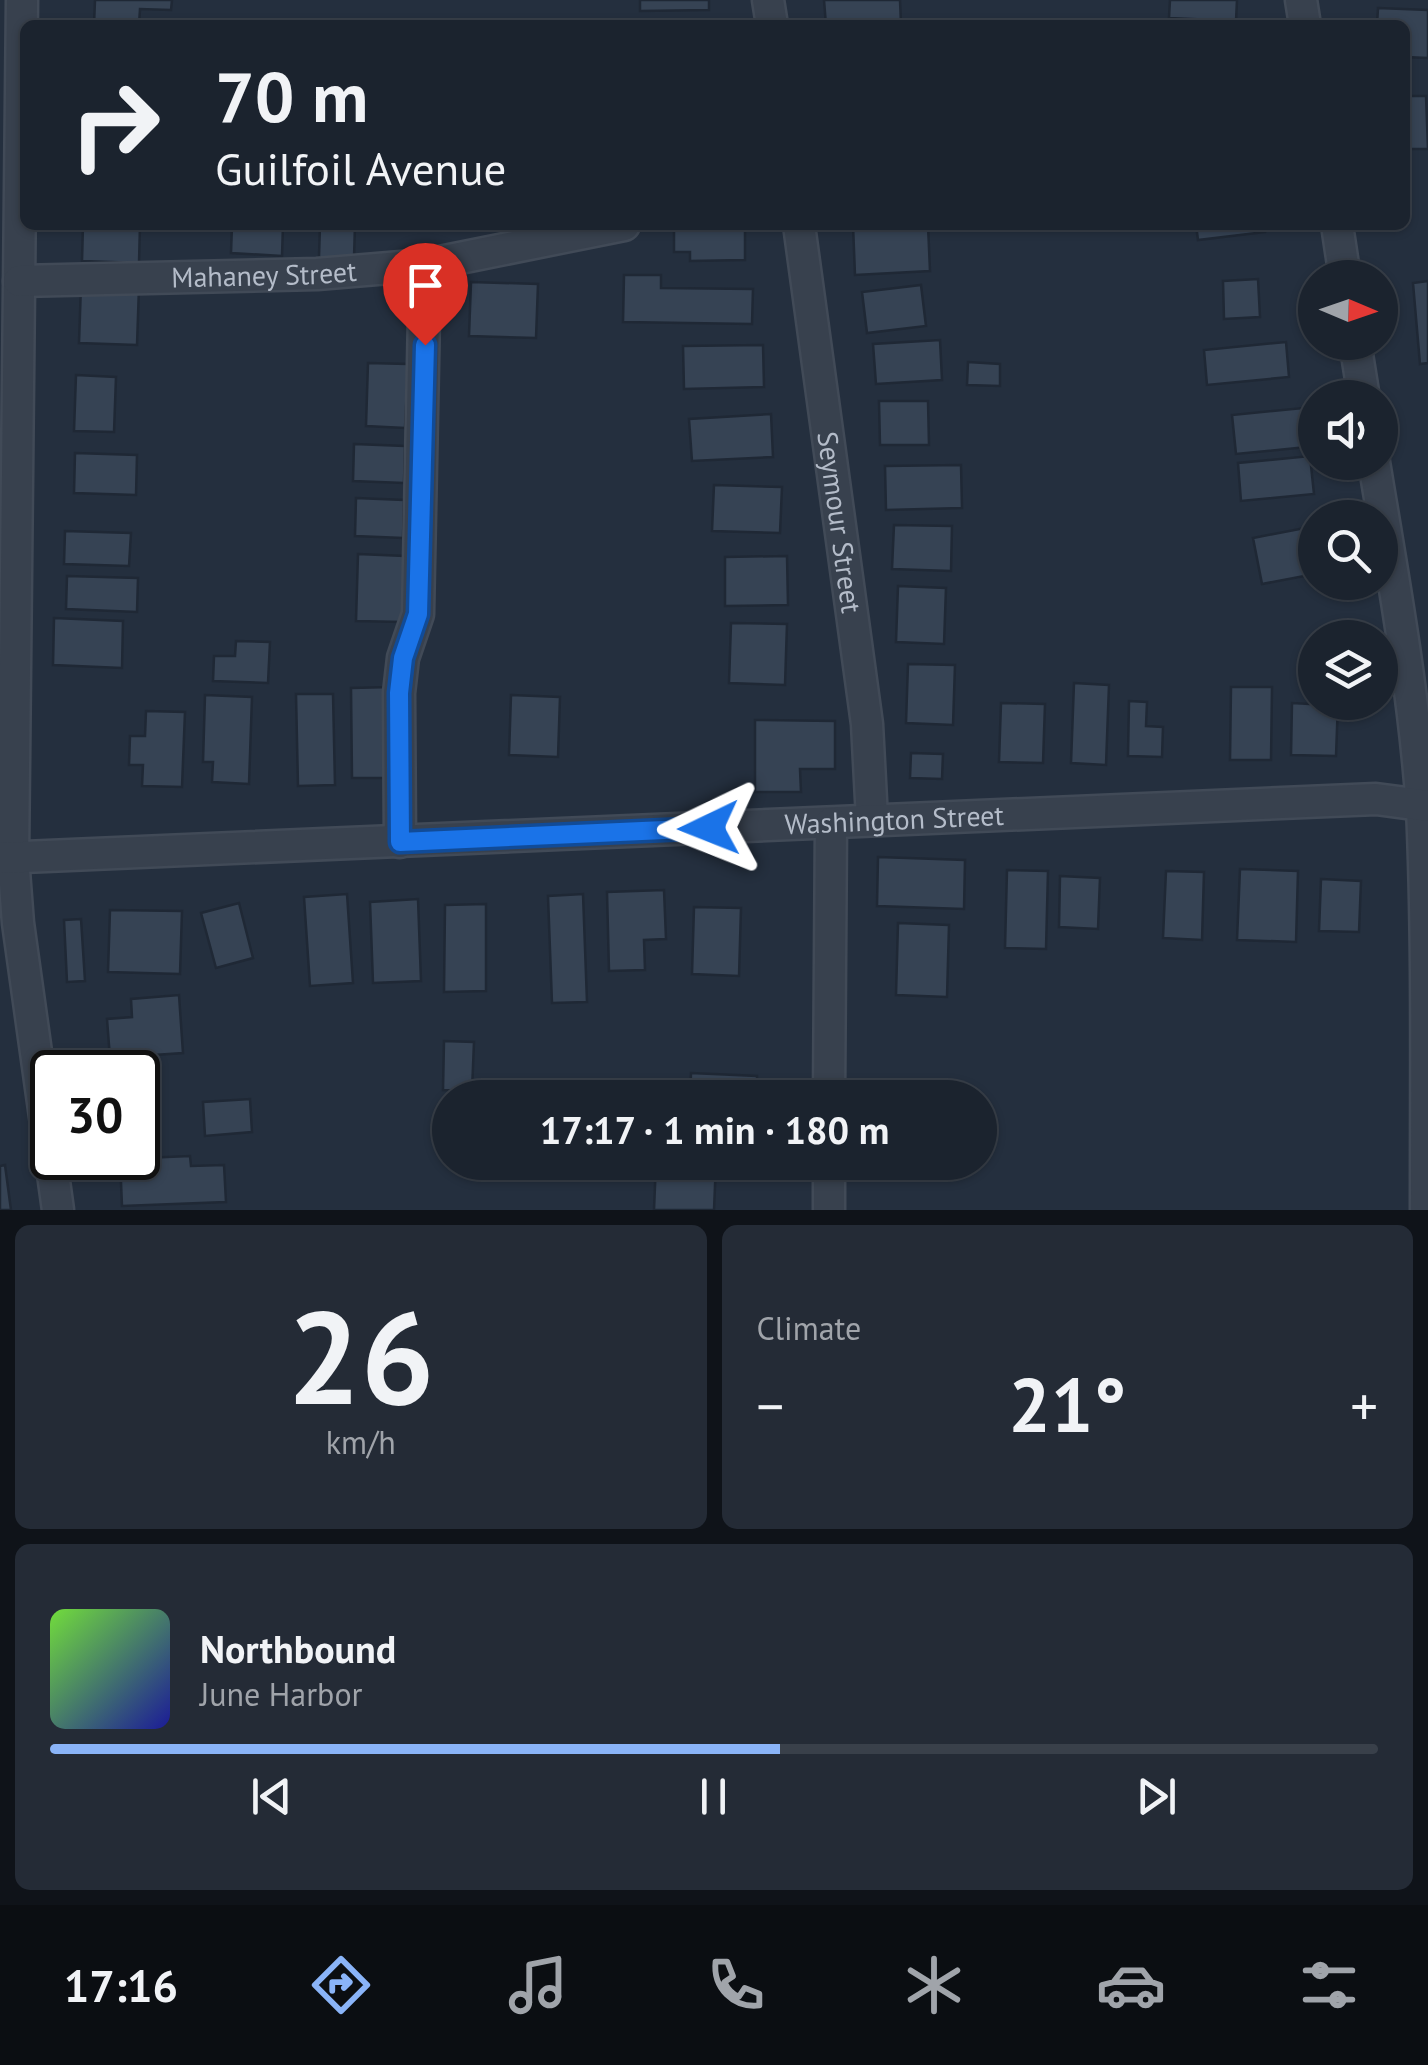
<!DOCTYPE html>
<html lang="en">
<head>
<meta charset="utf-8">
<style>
  body { margin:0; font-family:"PT Sans",sans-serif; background:#242b36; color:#f1f3f6; height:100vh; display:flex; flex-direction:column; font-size:38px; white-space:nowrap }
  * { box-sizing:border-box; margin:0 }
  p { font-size:32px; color:#a0a4aa }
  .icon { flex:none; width:55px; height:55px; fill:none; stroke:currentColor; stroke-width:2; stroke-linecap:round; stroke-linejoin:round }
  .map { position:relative; height:1210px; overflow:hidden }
  .drawer { display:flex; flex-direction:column; gap:15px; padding:15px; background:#0f1319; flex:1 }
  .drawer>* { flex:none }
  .hud { position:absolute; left:20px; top:20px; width:1390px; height:210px; border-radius:15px; box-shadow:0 2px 8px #0004,0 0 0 2px #39404a; background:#1b232e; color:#f1f3f6; overflow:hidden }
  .needle { width:65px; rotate:92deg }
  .controls { position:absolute; left:1298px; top:260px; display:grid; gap:20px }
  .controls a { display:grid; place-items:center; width:100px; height:100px; border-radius:50%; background:#1b232e; box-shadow:0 2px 8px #0004,0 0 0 2px #39404a; font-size:50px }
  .speed { position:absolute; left:30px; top:1050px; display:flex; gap:20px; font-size:50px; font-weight:700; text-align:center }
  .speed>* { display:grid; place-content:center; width:130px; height:130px; border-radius:50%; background:#1b232e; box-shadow:0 2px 8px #0004,0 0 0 2px #39404a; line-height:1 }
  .speed .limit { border:5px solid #111; border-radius:15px; background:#fff; color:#111 }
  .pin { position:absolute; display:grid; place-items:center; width:85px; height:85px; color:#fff; margin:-102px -42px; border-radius:50% 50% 50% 0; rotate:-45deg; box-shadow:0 0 10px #0007 }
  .pin .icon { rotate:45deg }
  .me { position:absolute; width:110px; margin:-55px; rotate:268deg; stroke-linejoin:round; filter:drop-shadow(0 0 8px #0008) }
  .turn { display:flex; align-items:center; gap:35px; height:210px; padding:0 30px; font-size:45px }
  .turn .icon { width:130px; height:130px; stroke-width:2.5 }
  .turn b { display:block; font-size:70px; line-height:85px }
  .big { font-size:75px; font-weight:800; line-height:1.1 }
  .drawer .tile { flex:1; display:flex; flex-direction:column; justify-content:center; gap:15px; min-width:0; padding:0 35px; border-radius:15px; background:#242b36 }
  .drawer .dial { align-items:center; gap:0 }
  .dial b { font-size:130px; line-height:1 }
  .song { display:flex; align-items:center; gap:30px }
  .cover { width:120px; height:120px; border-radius:15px; background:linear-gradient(135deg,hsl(100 70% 55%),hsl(240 70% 35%)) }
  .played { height:10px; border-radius:5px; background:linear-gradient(90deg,#8ab4f8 55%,#39404a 55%) }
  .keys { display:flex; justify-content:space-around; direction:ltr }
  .heat { display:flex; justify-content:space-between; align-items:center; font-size:55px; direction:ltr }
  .drawer .tiles { flex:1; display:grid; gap:15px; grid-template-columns:1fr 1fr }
  .tile:last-child { grid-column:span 2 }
  .trip { position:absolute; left:432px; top:1080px; width:565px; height:100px; border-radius:50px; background:#1b232e; box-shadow:0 2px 8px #0004,0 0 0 2px #39404a; font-weight:800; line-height:100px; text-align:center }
  .dock { display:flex; height:160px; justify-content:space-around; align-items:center; background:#0b0e12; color:#a0a4aa }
  .dock .icon { width:70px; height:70px }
  .dock .on { color:#8ab4f8 }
  .dock b { font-size:45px; color:#f1f3f6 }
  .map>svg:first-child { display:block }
  .building { fill:#364354; stroke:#1f2835; stroke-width:2.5 }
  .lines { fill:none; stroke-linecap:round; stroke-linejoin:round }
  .street-casing { stroke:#414a57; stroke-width:35 }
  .street { stroke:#38414e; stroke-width:30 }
  .route-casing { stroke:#114b97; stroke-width:25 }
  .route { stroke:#1a73e8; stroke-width:18 }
  .labels { text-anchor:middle; stroke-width:10; stroke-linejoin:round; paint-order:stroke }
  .street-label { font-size:28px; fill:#b4bcc9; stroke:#1d2633 }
</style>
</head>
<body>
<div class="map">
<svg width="1428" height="1210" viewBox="0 0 1428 1210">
  <rect width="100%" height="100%" fill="#242f3e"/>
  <g class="building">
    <path d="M95,0H172L171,10L140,9L139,25H94Z"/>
    <path d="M640,0H709V10L640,11Z"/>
    <path d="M824,0H900L901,24L826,25Z"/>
    <path d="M1170,0H1237L1236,21L1169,18Z"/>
    <path d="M1378,8L1428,10V58L1405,57V25H1377Z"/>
    <path d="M1405,96H1426L1428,149H1405Z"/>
    <path d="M83,225H140L139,263L82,261Z"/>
    <path d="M232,225H283L282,256L231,253Z"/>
    <path d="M320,225H355L354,258L319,257Z"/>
    <path d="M853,225H928L930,271L855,275Z"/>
    <path d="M1196,225H1265V232L1198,240Z"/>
    <path d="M745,226V260L690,261V252H674V227Z"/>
    <path d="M624,275H661V288L753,289L752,324L623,322Z"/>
    <path d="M1258,279L1260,317L1224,319L1223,281Z"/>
    <path d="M1428,281V363L1420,364L1413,283Z"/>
    <path d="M471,282L538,284L536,338L469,336Z"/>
    <path d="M81,285L139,287L137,345L79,343Z"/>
    <path d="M921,285L926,326L867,333L862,292Z"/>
    <path d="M940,340L942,380L876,384L873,344Z"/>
    <path d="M1286,342L1289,377L1207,385L1204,350Z"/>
    <path d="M763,345L764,387L684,389L683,346Z"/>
    <path d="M968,362L1000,364V386L967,385Z"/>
    <path d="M368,363L408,364L405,428L366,426Z"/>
    <path d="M76,375L116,377L114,432L74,431Z"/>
    <path d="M879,401H928L929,445H880Z"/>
    <path d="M1303,408L1307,447L1236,454L1232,415Z"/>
    <path d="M771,414L773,457L692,461L689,419Z"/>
    <path d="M354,444L405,446L404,483L353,481Z"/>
    <path d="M75,453L137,455L136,495L74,493Z"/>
    <path d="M1310,456L1314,494L1241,501L1238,463Z"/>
    <path d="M961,465L962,508L886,510L885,466Z"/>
    <path d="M714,485L782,487L780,533L712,531Z"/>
    <path d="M356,498L404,500L403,538L355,536Z"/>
    <path d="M894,525L952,526L951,571L892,569Z"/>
    <path d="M1315,526V574L1262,584L1253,538Z"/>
    <path d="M65,531L131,533L129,566L64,564Z"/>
    <path d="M358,554L405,556L403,622L356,621Z"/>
    <path d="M787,556L788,605L725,606V557Z"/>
    <path d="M67,576L138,578L137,612L66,609Z"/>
    <path d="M898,586L946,588L944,644L896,642Z"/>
    <path d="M54,618L123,621L122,668L53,665Z"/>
    <path d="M731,623L787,624L785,685L729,683Z"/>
    <path d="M236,641L270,642L268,683L213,681L214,656H235Z"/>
    <path d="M908,664L955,665L953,725L906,723Z"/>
    <path d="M1074,683L1109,685L1106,765L1071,763Z"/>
    <path d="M1310,686H1315V702H1338L1336,756L1291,755L1292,703L1309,704Z"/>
    <path d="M391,687L392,778H352L351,688Z"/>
    <path d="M1231,687H1272L1271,760H1230Z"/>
    <path d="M296,694H333L335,785L298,786Z"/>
    <path d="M205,695L252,697L249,784L212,782L213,762H203Z"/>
    <path d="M511,695L560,697L558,757L509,755Z"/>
    <path d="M1129,701L1147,702L1146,726L1163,727L1162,757L1128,756Z"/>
    <path d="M1001,703L1045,704L1043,763L999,762Z"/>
    <path d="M146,711L185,712L182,787L142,786L143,765H129L130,736H145Z"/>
    <path d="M755,720L835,721V769H800L801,792H755Z"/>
    <path d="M911,753L943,754L942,779L910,778Z"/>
    <path d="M878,857L965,860L964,909L877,906Z"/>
    <path d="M1240,869L1298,871L1296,942L1237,940Z"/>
    <path d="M1007,870L1048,871L1046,949L1005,948Z"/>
    <path d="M1166,871L1204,872L1202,940L1163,938Z"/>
    <path d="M1060,876L1100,878L1098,929L1059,927Z"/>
    <path d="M1321,879L1361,881L1359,932L1319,931Z"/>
    <path d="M664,890L666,939L644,940L645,970L609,971L607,892Z"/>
    <path d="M347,894L353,983L310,986L304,897Z"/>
    <path d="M583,894L587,1002L552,1003L548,896Z"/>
    <path d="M418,899L421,981L373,983L370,902Z"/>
    <path d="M239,903L253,958L216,968L201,913Z"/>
    <path d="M486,904V991L444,992L445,905Z"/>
    <path d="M694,907L741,908L739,976L692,974Z"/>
    <path d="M110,910L182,911L180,974L108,972Z"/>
    <path d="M81,919L85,981L67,982L64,920Z"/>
    <path d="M898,923L949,925L947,997L896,995Z"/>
    <path d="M179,995L183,1053L110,1058L107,1019L132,1017L131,999Z"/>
    <path d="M444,1041L474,1042L472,1091L443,1090Z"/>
    <path d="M691,1073L757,1076V1098H690Z"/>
    <path d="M138,1083H143V1130L138,1129Z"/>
    <path d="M250,1099L252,1132L205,1136L203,1102Z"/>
    <path d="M190,1156L191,1166L224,1165L226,1202L122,1206L120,1159Z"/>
    <path d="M656,1162H716L714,1210H654Z"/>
    <path d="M5,1165L11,1210H0V1166Z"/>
  </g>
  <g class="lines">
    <defs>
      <g id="street">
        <path d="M22,0L13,858L18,923L58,1210"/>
        <path d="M768,0L772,25"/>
        <path d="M1301,0L1305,25"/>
        <path id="s1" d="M799,225L867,724L872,819"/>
        <path d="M1337,225L1345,278"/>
        <path id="s2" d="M19,281L317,274L425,265L624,225"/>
        <path d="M1355,342L1364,398"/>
        <path d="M1374,462C1393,577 1414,692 1422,808C1428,942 1426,1076 1426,1210"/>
        <path d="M400,842L399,693L403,658L418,614L425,265"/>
        <path id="s3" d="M0,858L1376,799L1428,806"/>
        <path d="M829,1098L831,823"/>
        <path d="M829,1210V1162"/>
      </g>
    </defs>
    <use href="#street" class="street-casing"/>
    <use href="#street" class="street"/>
  </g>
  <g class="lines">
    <defs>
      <path id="route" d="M425,345L418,614L403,658L399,693L400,842L709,828"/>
    </defs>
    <use href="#route" class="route-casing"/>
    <use href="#route" class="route"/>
  </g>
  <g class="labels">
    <g class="street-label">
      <text dy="10" stroke="none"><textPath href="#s2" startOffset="245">Mahaney Street</textPath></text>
      <text dy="10" stroke="none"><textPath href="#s1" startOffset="300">Seymour Street</textPath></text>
      <text dy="10" stroke="none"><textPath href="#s3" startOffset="895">Washington Street</textPath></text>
    </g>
  </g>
</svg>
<div class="controls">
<a><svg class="needle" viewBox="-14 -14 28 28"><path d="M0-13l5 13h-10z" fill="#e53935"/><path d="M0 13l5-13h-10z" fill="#a0a4aa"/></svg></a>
<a><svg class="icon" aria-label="sound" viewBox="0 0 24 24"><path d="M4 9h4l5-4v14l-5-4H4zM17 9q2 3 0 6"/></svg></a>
<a><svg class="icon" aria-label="search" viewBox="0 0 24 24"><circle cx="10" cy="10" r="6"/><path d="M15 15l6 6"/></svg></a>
<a><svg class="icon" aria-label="layers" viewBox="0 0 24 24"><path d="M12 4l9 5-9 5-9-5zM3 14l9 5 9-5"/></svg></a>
</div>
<div class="speed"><div class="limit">30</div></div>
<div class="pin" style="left:425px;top:345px;background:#d93025"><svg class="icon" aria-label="arrive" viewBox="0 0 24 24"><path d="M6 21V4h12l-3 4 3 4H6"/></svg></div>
<svg class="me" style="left:709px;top:828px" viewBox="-20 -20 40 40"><path d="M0-17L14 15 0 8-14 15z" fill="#1a73e8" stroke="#fff" stroke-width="4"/></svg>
<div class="trip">17:17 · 1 min · 180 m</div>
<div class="hud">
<div class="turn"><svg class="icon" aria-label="right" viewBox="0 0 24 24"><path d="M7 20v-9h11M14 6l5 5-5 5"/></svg><div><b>70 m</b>Guilfoil Avenue</div></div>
</div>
</div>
<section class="drawer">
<div class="tiles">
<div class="tile dial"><b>26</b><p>km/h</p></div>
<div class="tile"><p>Climate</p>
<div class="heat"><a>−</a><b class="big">21°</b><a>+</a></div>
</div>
<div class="tile">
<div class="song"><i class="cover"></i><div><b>Northbound</b><p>June Harbor</p></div></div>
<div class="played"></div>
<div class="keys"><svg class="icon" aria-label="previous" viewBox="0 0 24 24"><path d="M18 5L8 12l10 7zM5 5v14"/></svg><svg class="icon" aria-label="pause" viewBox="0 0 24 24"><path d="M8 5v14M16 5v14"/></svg><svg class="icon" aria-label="next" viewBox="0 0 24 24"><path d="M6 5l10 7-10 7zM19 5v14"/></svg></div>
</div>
</div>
</section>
<nav class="dock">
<b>17:16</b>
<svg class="icon on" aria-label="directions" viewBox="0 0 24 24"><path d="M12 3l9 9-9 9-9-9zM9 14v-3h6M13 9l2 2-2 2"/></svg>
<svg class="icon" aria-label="music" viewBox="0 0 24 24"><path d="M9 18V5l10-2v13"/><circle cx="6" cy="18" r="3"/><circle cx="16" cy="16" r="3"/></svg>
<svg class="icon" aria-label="phone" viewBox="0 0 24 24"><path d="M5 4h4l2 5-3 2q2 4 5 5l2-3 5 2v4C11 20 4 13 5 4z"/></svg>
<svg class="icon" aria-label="climate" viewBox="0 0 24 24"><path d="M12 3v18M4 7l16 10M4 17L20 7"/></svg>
<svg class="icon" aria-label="car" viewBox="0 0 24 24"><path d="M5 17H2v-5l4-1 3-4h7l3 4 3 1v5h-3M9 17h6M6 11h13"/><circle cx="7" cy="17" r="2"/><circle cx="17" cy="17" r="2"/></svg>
<svg class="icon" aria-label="filters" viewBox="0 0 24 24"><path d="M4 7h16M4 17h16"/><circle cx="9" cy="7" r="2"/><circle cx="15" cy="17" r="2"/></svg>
</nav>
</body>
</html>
